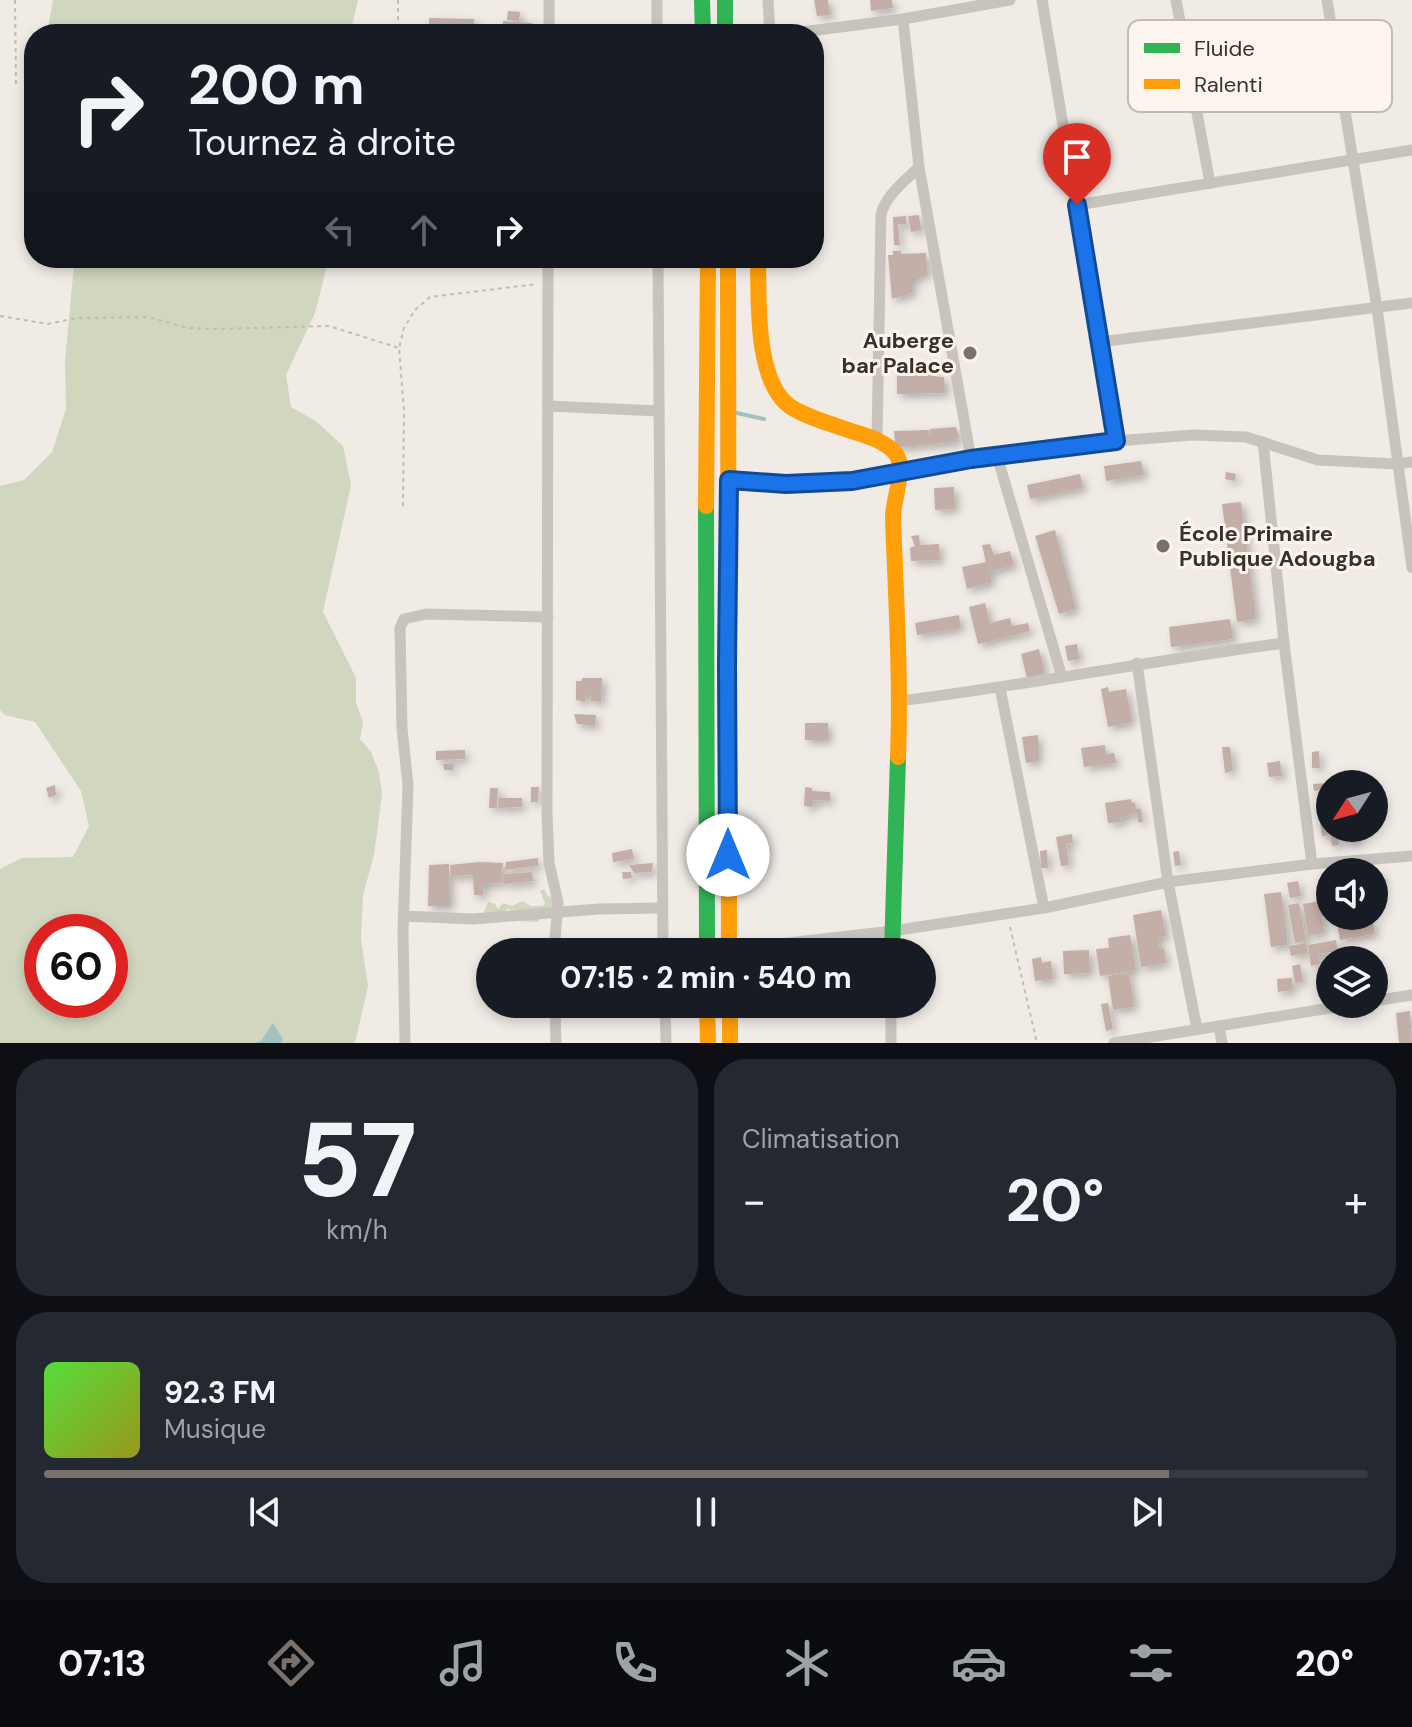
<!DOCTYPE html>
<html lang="fr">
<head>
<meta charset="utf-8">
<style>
  body { margin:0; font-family:"DM Sans",sans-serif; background:#242831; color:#f1f3f6; height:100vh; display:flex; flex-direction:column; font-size:30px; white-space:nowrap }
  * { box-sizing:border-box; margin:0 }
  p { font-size:26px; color:#9ea1a6 }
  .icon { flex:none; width:44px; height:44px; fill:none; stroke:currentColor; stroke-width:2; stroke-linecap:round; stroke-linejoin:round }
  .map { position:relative; height:1043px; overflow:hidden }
  .drawer { display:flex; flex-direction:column; gap:16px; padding:16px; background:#0d0f14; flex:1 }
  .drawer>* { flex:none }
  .top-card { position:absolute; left:24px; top:24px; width:800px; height:244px; border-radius:32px; box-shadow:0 4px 12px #0003; background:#171b24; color:#f1f3f6; overflow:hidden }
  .needle { width:52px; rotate:234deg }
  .controls { position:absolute; left:1316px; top:770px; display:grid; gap:16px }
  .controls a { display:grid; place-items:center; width:72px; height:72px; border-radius:50%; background:#171b24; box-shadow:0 4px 12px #0003; font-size:40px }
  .speed { position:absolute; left:24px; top:914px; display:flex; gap:16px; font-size:40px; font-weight:700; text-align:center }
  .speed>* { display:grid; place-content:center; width:104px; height:104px; border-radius:50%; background:#171b24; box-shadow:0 4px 12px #0003; line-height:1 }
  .speed .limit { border:12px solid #d22; background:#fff; color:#111 }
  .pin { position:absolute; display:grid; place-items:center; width:68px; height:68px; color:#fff; margin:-82px -34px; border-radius:50% 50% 50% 0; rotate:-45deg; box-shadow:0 0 8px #0007 }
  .pin .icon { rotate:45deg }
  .me { position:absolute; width:88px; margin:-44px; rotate:0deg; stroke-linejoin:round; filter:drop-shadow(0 0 6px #0008) }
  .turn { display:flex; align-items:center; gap:28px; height:168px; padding:0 32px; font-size:36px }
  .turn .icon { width:104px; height:104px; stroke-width:2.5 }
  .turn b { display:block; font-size:56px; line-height:68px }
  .lanes { display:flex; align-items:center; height:76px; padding:0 32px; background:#0003; justify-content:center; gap:40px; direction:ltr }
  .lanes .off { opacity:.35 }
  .big { font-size:60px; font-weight:700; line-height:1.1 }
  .drawer .tile { flex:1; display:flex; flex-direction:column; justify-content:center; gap:12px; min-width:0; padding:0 28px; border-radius:32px; background:#242831 }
  .drawer .dial { align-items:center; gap:0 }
  .dial b { font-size:104px; line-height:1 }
  .song { display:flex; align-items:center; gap:24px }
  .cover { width:96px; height:96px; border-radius:12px; background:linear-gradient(135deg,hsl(110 70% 55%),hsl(60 70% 35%)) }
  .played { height:8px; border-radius:4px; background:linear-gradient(90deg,#7a716c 85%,#363941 85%) }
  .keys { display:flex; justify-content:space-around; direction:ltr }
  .heat { display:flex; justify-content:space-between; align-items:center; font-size:44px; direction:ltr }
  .drawer .tiles { flex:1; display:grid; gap:16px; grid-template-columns:1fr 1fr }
  .tile:last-child { grid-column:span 2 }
  .trip { position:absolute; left:476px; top:938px; width:460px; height:80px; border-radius:40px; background:#171b24; box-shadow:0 4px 12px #0003; font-weight:700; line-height:80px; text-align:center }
  .tab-bar { display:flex; height:128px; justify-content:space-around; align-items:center; background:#090b0e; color:#9ea1a6 }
  .tab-bar .icon { width:56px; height:56px }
  .tab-bar .current { color:#7a716c }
  .tab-bar b { font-size:36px; color:#f1f3f6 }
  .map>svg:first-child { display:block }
  .green { fill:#d1d6bf; fill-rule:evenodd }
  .water { fill:#a1c2c1 }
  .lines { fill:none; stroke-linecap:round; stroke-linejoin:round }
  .stream { stroke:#a1c2c1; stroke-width:4 }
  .building { fill:#c3afa7; filter:url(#shadow) }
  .path { stroke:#c2bbb6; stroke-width:2; stroke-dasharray:4 4; stroke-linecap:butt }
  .street { stroke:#c9c3be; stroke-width:11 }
  .fast { stroke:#30b455; stroke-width:16 }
  .slow { stroke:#ff9f0a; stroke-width:16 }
  .route-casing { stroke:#114b97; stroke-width:20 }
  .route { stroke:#1a73e8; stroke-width:14 }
  .poi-dot { fill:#7a716c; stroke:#fbf5ee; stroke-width:3 }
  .labels { text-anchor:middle; stroke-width:6; stroke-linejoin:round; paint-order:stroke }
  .poi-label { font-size:22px; font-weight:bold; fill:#3b302b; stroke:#fbf5ee; text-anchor:end }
  .key { fill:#fbf5ee; stroke:#c1bab4; stroke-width:2 }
  .key-label { font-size:22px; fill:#3b302b }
</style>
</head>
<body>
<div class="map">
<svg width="1412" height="1043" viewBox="0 0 1412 1043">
  <defs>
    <filter id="shadow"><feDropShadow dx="4" dy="4" stdDeviation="4" flood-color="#0004"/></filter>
  </defs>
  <rect width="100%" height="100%" fill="#f0ebe5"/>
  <g class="green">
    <path d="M53,0H358L350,34H47Z"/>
    <path d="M70,258H329L315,313L286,375L291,407L317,422L343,446L351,485L323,612L356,678V703L363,722L360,739L371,752L379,772L382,794L374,855L363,895L361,939L368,986L355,1043H0V869L22,858L73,857L89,826L81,791L35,722L5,715L0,710V486L24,480L52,452L66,409L65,361L74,265ZM42,932H110V1000H42Z"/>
    <path d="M544,889L548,896L556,900V905L537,922L518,921L509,908L504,912L482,917L488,902L495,904L498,909L503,903L512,906L522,901L531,906H543L545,903L540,891Z"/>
  </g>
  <path class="water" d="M273,1023L283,1039L281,1043H253L261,1041Z"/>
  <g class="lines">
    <path class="stream" d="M737,413L764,419"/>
  </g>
  <g class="building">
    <path d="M814,0H828L830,15L817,16Z"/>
    <path d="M870,0H892L893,8L871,11Z"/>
    <path d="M508,11L520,12L519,21L507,20Z"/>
    <path d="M429,18L474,19V34L439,32V26L429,25Z"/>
    <path d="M503,21L532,23L531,34H502Z"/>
    <path d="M415,29L431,30V34H415Z"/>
    <path d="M919,215L921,230L911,232L908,216Z"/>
    <path d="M906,216V224H898L900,245H894L893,217Z"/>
    <path d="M893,251H901V254L926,253L927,275H918V279H912V293L892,299L888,255H893Z"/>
    <path d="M897,373H937V377H944L945,393L897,394Z"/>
    <path d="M956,427L959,436L955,442L899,447L895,443L894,431L929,430V436L930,429Z"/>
    <path d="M1141,461L1144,475L1106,481L1104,466Z"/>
    <path d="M1226,472L1236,474L1235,481L1225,479Z"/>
    <path d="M1080,474L1083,488L1030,499L1027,485Z"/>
    <path d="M954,487L955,509L935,510L934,488Z"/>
    <path d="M1241,502L1256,619L1237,622L1222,504Z"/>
    <path d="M1055,530L1076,609L1059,614L1035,536Z"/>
    <path d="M919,535L920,545L939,544L940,560L911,561L910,548L915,546L911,536Z"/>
    <path d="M990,544L994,555L1010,551L1014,565L989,572L992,582L967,589L962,567L986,562L982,545Z"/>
    <path d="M985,603L990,623L1010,618L1012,626L1028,623L1030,631L978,644L969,607Z"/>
    <path d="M959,615L961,628L917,635L915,623Z"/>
    <path d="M1230,619L1233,639L1171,647L1169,627Z"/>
    <path d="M1077,644L1079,659L1068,661L1065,646Z"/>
    <path d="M1039,649L1045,673L1027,678L1021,654Z"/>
    <path d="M582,678H602L601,702L591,701L590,694H586L585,702L576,700V681H582Z"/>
    <path d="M1108,687L1109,692L1126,689L1132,722L1108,727L1101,689Z"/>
    <path d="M574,714L596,715L595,726L577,724Z"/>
    <rect x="805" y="723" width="23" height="17"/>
    <path d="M1038,735V761L1026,763L1022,737Z"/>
    <path d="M1105,745L1106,754L1114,753L1116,763L1084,767L1081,748Z"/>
    <path d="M1222,747H1230L1233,771L1225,773Z"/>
    <path d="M465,750V759L436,760V751Z"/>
    <path d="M1319,751L1320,768H1312V752Z"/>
    <path d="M1280,761L1282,776L1269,777L1267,763Z"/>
    <path d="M443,764H454L453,770H444Z"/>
    <path d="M1328,783L1329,789L1314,791L1313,784Z"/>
    <path d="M55,785L56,795L49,798L46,788Z"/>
    <path d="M531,787H539L538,802H531Z"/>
    <path d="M805,787L812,788V791L830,792V801L814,800L813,807L804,806Z"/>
    <path d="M490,788H498L497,808H489Z"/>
    <path d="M499,798H522V807L499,808Z"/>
    <path d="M1131,799L1132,803L1135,802L1136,809H1141L1143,822H1138L1137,813L1121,818L1122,822L1108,823L1105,803Z"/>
    <path d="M1330,810V828H1337V834L1322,836L1318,811Z"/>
    <path d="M1343,828H1357L1359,840L1345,842Z"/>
    <path d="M1072,834L1073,843L1066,844L1069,865L1061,866L1056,837Z"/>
    <path d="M1338,836L1339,845L1332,846L1331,837Z"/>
    <path d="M632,849L634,859L613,862L612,853Z"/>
    <path d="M1047,850L1048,868H1041L1040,851Z"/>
    <path d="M1179,851L1181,865L1175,866L1173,852Z"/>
    <path d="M538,858V866L505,870L506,862Z"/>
    <path d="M479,862L503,863L501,883L484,884L483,895H474L473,875L451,876L450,865Z"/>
    <path d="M653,863L652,872L634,873L629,865Z"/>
    <path d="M449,864L450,906H428L429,865Z"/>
    <path d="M532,872L533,881L504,884V874Z"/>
    <path d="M622,872H631L632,878L623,879Z"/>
    <path d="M1382,875L1383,883L1374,884V876Z"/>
    <path d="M1298,881L1301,896L1290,898L1287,883Z"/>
    <path d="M1281,892L1288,945L1271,947L1264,894Z"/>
    <path d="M1320,901L1324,933L1308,935L1303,904Z"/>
    <path d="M1299,903L1306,941L1295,943L1288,905Z"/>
    <path d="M1161,910L1166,936L1158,937L1160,949H1164L1166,963L1141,967L1133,915Z"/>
    <path d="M1335,916H1351L1352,922L1337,924Z"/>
    <path d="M1373,922L1375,934L1340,940L1338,928Z"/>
    <path d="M1130,935L1136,970L1100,976L1096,949L1109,948L1108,938Z"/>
    <path d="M1336,940L1338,951L1318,954L1319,964L1311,966L1308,945Z"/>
    <path d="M1306,943L1308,953L1291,956L1289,946Z"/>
    <path d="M1089,950L1090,973L1064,974L1063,951Z"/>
    <path d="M1041,957L1042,963L1051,961L1053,979L1035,981L1032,959Z"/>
    <path d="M1300,964L1303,982L1295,983L1292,966Z"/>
    <path d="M1129,973L1134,1007L1113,1010L1108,976Z"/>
    <path d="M1292,978L1293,990L1278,992L1277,979Z"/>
    <path d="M1108,1003L1113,1029L1106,1031L1101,1004Z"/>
    <path d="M1410,1011L1412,1043H1399L1396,1013Z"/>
  </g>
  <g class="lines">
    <g class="path">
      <path d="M15,0L16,84"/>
      <path d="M398,0V34"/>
      <path d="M0,316L48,324L77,318L148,317L188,328L215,329L329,326L399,348"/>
      <path d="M403,506L404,411L399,348L404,328L415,310L430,297L537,284"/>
      <path d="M1010,927L1037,1043"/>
    </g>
    <g class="street">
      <path d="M549,0V34"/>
      <path d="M657,0V34"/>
      <path d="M768,0L770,34"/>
      <path d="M1042,0L1116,441"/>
      <path d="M1176,0L1210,183"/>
      <path d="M1327,0L1377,308L1412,568"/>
      <path d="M903,19L919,167L971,459"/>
      <path d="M786,34L903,19L1010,0"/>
      <path d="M1077,205L1412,150"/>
      <path d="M548,258L547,813L549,863L558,902L554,952"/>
      <path d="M658,258L663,952"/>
      <path d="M1099,342L1412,303"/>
      <path d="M548,406L659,411"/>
      <path d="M877,440L881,215C885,196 905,181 919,167"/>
      <path d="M1263,442L1284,643L1312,864"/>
      <path d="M997,456L1062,677"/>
      <path d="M729,480L786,484L852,481L971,459L1116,441L1193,435L1246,437L1318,460L1396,464L1412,462"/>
      <path d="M1137,663L1168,882L1197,1029"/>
      <path d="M1000,688L1044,908"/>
      <path d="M900,701C1028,685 1155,660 1284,643"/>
      <path d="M403,916L473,919L599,909L661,908"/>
      <path d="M729,950L892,931L1044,908L1168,882L1312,864L1412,856"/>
      <path d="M1374,1001L1412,995"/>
      <path d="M555,1004L556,1043"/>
      <path d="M665,1004L666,1043"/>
      <path d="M1219,1026L1222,1043"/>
      <path d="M405,1043L403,932L408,785L402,728L400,628L404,619L426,614L548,617"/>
      <path d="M891,1043V1004"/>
      <path d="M1114,1043L1355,1004"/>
    </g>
    <g class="fast">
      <path d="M702,0L703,34"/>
      <path d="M725,0V34"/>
      <path d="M706,506L707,952"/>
      <path d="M892,952L898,757"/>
    </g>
    <g class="slow">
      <path d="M728,258L729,952"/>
      <path d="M758,258C759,298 754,382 791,407C806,417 826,422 842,428C860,434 884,439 896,454C907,469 892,501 893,519C896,599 901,678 898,757"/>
      <path d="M706,506L708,258"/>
      <path d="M707,1004L708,1043"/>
      <path d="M730,1004V1043"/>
    </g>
  </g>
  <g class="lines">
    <defs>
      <path id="route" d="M728,855L727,664L729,480L786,484L852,481L971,459L1116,441L1077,205"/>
    </defs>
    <use href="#route" class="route-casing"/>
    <use href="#route" class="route"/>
  </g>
  <g class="poi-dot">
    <circle cx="970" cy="353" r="8"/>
    <circle cx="1163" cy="546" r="8"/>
  </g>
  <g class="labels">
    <g class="poi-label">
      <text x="954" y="348">Auberge<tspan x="954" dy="25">bar Palace</tspan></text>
      <text x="1179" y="541" text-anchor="start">École Primaire<tspan x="1179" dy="25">Publique Adougba</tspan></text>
    </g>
  </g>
  <rect x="1128" y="20" width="264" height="92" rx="12" class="key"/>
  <rect x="1144" y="43" width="36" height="10" fill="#30b455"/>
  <rect x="1144" y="79" width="36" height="10" fill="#ff9f0a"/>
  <g class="key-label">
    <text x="1194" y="56">Fluide</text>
    <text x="1194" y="92">Ralenti</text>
  </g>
</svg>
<div class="controls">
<a><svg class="needle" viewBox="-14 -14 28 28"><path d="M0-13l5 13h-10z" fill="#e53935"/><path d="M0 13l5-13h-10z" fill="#9ea1a6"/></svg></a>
<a><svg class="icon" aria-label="sound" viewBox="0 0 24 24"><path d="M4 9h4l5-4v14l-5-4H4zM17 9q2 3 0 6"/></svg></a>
<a><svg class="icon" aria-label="layers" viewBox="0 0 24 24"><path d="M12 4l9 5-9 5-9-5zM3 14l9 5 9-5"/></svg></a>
</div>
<div class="speed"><div class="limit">60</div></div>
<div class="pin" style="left:1077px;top:205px;background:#d93025"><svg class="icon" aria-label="arrive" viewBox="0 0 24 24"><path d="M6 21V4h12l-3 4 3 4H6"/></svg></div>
<svg class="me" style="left:728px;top:855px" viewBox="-20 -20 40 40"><circle r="19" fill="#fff"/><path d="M0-13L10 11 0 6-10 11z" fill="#1a73e8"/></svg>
<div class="trip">07:15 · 2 min · 540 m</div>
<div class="top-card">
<div class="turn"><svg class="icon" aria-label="right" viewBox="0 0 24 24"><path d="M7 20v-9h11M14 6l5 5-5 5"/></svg><div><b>200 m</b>Tournez à droite</div></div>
<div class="lanes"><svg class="icon off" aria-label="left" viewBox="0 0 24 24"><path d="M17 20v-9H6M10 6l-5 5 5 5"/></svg><svg class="icon off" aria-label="ahead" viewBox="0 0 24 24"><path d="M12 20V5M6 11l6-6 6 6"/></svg><svg class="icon" aria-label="right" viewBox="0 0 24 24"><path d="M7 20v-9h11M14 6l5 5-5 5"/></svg></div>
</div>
</div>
<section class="drawer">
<div class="tiles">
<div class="tile dial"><b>57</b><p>km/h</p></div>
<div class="tile"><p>Climatisation</p>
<div class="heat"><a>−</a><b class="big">20°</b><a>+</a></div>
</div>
<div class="tile">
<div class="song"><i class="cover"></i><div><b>92.3 FM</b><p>Musique</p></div></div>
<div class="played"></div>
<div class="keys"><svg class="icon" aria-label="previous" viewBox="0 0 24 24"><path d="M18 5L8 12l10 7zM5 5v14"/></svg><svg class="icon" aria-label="pause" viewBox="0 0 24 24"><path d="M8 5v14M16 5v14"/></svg><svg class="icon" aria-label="next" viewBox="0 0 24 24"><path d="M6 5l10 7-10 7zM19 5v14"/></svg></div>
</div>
</div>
</section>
<nav class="tab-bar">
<b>07:13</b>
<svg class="icon current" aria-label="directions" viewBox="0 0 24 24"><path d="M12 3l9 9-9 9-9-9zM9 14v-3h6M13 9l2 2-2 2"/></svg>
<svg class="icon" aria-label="music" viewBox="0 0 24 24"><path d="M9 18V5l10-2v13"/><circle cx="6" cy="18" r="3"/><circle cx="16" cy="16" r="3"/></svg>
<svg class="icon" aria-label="phone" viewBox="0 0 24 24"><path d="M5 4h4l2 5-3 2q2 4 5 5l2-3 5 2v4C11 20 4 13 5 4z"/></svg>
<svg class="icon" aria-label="climate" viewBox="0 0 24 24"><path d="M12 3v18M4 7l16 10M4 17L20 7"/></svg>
<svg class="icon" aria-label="car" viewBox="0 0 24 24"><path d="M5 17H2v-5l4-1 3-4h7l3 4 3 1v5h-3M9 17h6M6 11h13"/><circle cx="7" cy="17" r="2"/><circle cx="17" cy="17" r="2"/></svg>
<svg class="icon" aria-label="filters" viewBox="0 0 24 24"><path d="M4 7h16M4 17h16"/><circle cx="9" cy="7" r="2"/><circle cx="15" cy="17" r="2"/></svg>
<b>20°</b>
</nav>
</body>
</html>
